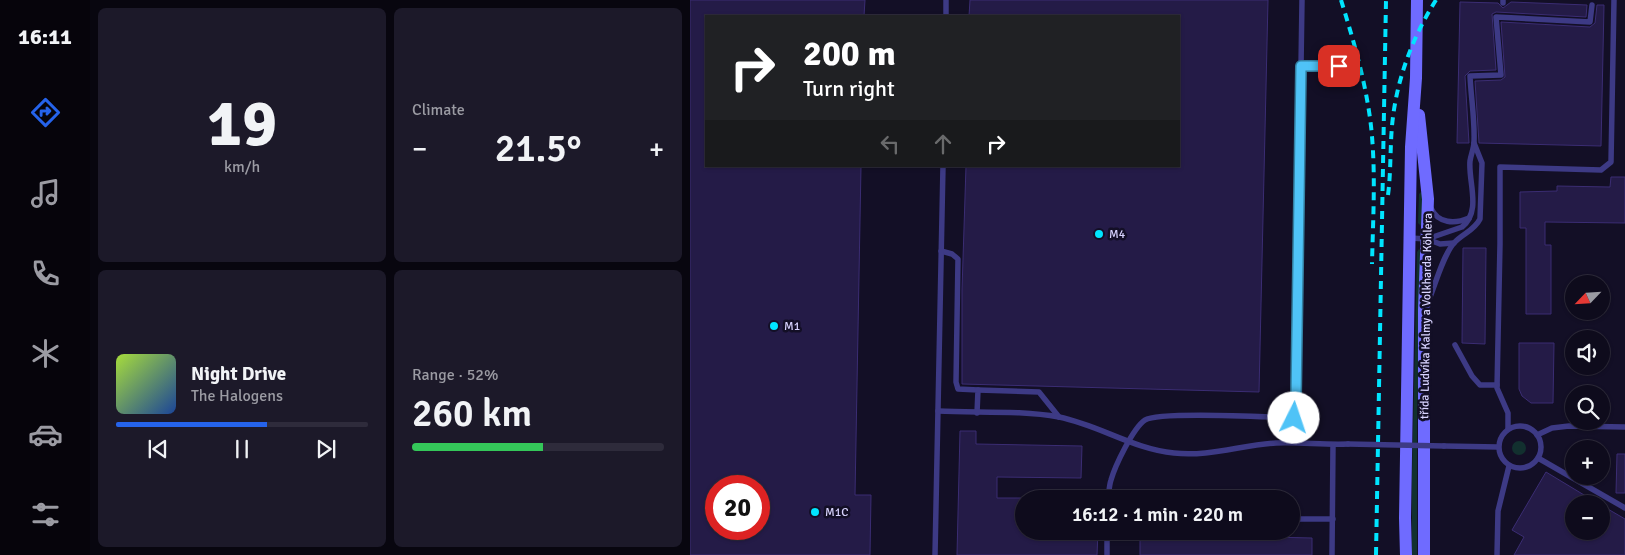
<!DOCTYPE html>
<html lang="en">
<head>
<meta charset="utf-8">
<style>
  body { margin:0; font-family:Signika,sans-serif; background:#1c1929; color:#f1f3f6; height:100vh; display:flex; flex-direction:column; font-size:19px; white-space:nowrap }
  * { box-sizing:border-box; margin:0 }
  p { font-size:16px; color:#9b9ba3 }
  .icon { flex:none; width:28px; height:28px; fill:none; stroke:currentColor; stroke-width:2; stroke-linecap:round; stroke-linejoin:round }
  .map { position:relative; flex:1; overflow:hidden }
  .sheet { display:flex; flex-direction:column; gap:8px; padding:8px; background:#08060f; width:600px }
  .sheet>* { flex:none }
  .guide { position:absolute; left:15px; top:15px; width:475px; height:152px; border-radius:0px; box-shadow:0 1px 4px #0004,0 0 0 1px #2e2b3b; background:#202124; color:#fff; overflow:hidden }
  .needle { width:32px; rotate:245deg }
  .fabs { position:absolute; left:875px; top:275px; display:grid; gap:10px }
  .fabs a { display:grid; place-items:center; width:45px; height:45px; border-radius:50%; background:#0e0b1c; box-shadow:0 1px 4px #0004,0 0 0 1px #2e2b3b; font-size:25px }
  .speed { position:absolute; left:15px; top:475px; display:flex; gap:10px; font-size:25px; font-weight:700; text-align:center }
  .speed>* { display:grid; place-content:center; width:65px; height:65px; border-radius:50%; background:#0e0b1c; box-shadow:0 1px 4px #0004,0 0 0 1px #2e2b3b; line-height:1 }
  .speed .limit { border:8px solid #d22; background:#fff; color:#111 }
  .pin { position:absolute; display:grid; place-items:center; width:42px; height:42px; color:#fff; margin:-21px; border-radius:10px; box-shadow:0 2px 8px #0006 }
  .me { position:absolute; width:55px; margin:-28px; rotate:4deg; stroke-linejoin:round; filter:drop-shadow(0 0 4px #0008) }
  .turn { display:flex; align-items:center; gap:18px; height:105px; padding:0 15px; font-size:22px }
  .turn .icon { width:65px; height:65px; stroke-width:2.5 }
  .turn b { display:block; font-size:35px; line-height:42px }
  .lanes { display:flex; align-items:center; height:48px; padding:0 15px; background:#0003; justify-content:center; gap:25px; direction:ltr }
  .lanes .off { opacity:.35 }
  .big { font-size:38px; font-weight:600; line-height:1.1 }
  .sheet .widget { flex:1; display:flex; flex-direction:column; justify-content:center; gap:8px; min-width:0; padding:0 18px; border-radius:8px; background:#1c1929 }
  .sheet .dial { align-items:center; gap:0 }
  .dial b { font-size:65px; line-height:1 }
  .song { display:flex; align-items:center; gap:15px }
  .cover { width:60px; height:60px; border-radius:8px; background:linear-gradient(135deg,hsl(80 70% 55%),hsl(220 70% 35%)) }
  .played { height:5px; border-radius:2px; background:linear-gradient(90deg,#2563eb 60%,#2e2b3b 60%) }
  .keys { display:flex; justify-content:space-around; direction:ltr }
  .heat { display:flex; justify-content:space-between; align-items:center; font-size:28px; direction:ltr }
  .charge { height:8px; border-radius:4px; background:linear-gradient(90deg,#34c759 52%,#2e2b3b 0) }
  .sheet .tiles { flex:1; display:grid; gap:8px; grid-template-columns:repeat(2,1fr) }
  .trip { position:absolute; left:325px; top:490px; width:285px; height:50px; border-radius:25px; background:#0e0b1c; box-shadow:0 1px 4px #0004,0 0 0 1px #2e2b3b; font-weight:600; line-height:50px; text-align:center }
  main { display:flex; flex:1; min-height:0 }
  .menu { display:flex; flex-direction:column; width:90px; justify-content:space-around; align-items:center; background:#06040b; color:#9b9ba3 }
  .menu .icon { width:35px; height:35px }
  .menu .current { color:#2563eb }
  .menu b { font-size:22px; color:#f1f3f6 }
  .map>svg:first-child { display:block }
  .green { fill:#12302f }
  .building { fill:#241b47; stroke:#3b2d73; fill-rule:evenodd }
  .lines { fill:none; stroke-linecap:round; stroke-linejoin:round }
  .lane { stroke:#3d3a85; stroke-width:5.5 }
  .secondary { stroke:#6f6bff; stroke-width:12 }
  .rail { stroke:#00e5ff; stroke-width:4; stroke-dasharray:8 6; stroke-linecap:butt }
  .lane-bridge { stroke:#3d3a85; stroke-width:5.5 }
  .route-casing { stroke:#337fa1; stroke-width:12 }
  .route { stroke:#4fc3f7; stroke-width:9 }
  .poi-dot { fill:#00e5ff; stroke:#130f26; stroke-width:2 }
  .labels { text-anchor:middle; stroke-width:5; stroke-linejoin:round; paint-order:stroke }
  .poi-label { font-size:12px; fill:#d9d4ff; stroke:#130f26; text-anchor:start }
  .street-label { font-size:12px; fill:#d9d4ff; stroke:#130f26 }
</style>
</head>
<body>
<main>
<nav class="menu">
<b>16:11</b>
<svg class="icon current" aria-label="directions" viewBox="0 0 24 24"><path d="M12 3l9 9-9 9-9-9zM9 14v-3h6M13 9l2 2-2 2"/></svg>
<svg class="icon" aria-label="music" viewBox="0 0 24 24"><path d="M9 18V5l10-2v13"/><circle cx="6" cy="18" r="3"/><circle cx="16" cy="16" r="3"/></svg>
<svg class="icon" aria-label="phone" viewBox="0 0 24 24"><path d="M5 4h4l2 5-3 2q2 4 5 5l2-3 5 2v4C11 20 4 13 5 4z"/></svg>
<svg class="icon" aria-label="climate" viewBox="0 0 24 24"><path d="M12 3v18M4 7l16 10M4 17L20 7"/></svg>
<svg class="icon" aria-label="car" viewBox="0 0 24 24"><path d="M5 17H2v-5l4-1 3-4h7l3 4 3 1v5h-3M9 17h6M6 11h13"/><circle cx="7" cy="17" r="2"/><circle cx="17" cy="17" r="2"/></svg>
<svg class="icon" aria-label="filters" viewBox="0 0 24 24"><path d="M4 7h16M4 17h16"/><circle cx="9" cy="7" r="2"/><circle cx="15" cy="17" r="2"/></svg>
</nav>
<section class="sheet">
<div class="tiles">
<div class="widget dial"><b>19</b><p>km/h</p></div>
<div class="widget"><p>Climate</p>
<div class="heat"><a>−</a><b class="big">21.5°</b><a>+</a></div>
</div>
<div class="widget">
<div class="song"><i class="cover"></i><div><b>Night Drive</b><p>The Halogens</p></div></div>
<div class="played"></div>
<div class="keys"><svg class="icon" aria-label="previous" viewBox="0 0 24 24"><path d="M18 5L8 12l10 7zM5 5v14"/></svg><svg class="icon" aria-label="pause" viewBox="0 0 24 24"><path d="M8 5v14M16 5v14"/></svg><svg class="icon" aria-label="next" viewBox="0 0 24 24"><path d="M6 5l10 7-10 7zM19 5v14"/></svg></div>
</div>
<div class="widget"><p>Range · 52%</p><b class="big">260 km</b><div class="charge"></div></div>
</div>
</section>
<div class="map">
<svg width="935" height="555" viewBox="0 0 935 555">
  <rect width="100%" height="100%" fill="#130f26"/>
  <g class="green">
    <path d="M731,192L733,194L731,226L728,223L729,194Z"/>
    <path d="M729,249L731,251L727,429V555H722V475L727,252Z"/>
    <circle cx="829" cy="448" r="7"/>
  </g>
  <g class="building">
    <path d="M0,0H175L174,16H16V166H171L165,495H181L180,555H0ZM26,486H69V529H26Z"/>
    <path d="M280,0H578L569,392L272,384V290L276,166H489V16H279Z"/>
    <path d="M770,2L808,3L813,8L821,2L897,5L896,17L806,12L802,14L806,70L780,71L775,76L779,143H767Z"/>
    <path d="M907,5H914L911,146L789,143L785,81L811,80L815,77L811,22L900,27L905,23Z"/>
    <path d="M921,177H935V223L855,222V245H861V314H836V228H830V192L867,191V186L920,187Z"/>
    <path d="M773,248H796L795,344L772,343Z"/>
    <path d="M829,343H864L863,403H841L832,396L829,389Z"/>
    <path d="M270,431H286V444L392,446L391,478L307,477V498H334V531H408L407,555H267Z"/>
    <path d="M927,454H935V493H926Z"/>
    <path d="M856,472L909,504H884V531H911V505L935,519V555H824L834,537L822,530Z"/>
    <path d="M489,535L622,538V555H450V540H489Z"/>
  </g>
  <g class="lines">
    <g class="lane">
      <path d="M813,0V3"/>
      <path d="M256,16V0"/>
      <path d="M611,67L649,66"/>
      <path d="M741,208C748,224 765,224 779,218"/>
      <path d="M720,238L737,239L750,244L764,243"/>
      <path d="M737,239L772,227C792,211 778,182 780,161C781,154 784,148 784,142C785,120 781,98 780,76L811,75L806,17L900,22L902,5"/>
      <path d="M251,251L262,254L268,259L266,382L268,389L288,390L287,413"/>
      <path d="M738,302C745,286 753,255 764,243C773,233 784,231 790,219L792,163L784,143"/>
      <path d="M765,345L782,376L790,385H807"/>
      <path d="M288,390L349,392L369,417"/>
      <path d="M248,411C287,413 330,410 369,417C409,425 443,449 484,453C518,457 552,445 586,443C610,442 634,445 658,444"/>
      <circle cx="830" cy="447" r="21"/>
      <path d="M818,429V413L807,388L810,244V167L911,170L921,162L924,0"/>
      <path d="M847,435L862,428L879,426L935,427"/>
      <path d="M754,446L808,447"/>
      <path d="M848,458L935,508"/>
      <path d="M418,499C419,493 419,486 421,480C425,466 443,428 455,420C469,411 580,417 604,418L606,399L612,0"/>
      <path d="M601,519H643"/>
      <path d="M245,555L253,166"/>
      <path d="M417,555V531"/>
      <path d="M642,555L643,445"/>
      <path d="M807,555L808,511L819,466"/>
    </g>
    <g class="secondary">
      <path d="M729,115L738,199L734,310V555"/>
      <path d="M716,555L715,518L721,147L726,78L727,0"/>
    </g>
    <g class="rail">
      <path d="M651,0C664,42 676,83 681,126C686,172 683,218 682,264"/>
      <path d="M698,195C701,172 700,149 702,126C706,81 722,38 746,0"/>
      <path d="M686,555L696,0"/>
    </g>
    <path class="lane-bridge" d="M658,444L754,446"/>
  </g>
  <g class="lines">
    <defs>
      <path id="route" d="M604,418L606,399L611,66H649"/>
    </defs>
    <use href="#route" class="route-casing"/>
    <use href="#route" class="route"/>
  </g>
  <g class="poi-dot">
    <circle cx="409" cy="234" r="5"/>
    <circle cx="84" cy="326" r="5"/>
    <circle cx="125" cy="512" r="5"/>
  </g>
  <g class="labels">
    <g class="poi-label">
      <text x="419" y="238">M4</text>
      <text x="94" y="330">M1</text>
      <text x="135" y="516">M1C</text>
    </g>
    <g class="street-label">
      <text transform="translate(736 316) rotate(-89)" y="4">třída Ludvíka Kalmy a Volkharda Köhlera</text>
    </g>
  </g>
</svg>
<div class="fabs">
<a><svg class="needle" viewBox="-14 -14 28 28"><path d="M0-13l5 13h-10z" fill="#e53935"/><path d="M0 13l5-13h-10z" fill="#9b9ba3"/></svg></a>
<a><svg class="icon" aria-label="sound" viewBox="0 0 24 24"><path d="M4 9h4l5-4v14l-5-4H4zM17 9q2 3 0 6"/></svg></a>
<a><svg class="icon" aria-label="search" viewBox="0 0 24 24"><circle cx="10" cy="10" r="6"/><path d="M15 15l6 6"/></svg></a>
<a>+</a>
<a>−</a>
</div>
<div class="speed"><div class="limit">20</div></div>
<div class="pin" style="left:649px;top:66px;background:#d93025"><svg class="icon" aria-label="arrive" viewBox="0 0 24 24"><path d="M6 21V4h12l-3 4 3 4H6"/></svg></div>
<svg class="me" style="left:604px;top:418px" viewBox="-20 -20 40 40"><circle r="19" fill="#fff"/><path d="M0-13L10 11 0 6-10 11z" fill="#4fc3f7"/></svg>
<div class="trip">16:12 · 1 min · 220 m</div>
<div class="guide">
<div class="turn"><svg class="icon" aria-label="right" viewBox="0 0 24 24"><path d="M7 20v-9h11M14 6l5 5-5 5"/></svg><div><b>200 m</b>Turn right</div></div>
<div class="lanes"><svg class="icon off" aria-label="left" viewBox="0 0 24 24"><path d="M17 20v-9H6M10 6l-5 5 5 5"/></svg><svg class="icon off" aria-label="ahead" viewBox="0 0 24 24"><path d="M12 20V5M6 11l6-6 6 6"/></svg><svg class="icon" aria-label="right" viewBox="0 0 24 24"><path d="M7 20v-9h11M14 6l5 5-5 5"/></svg></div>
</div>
</div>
</main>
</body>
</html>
